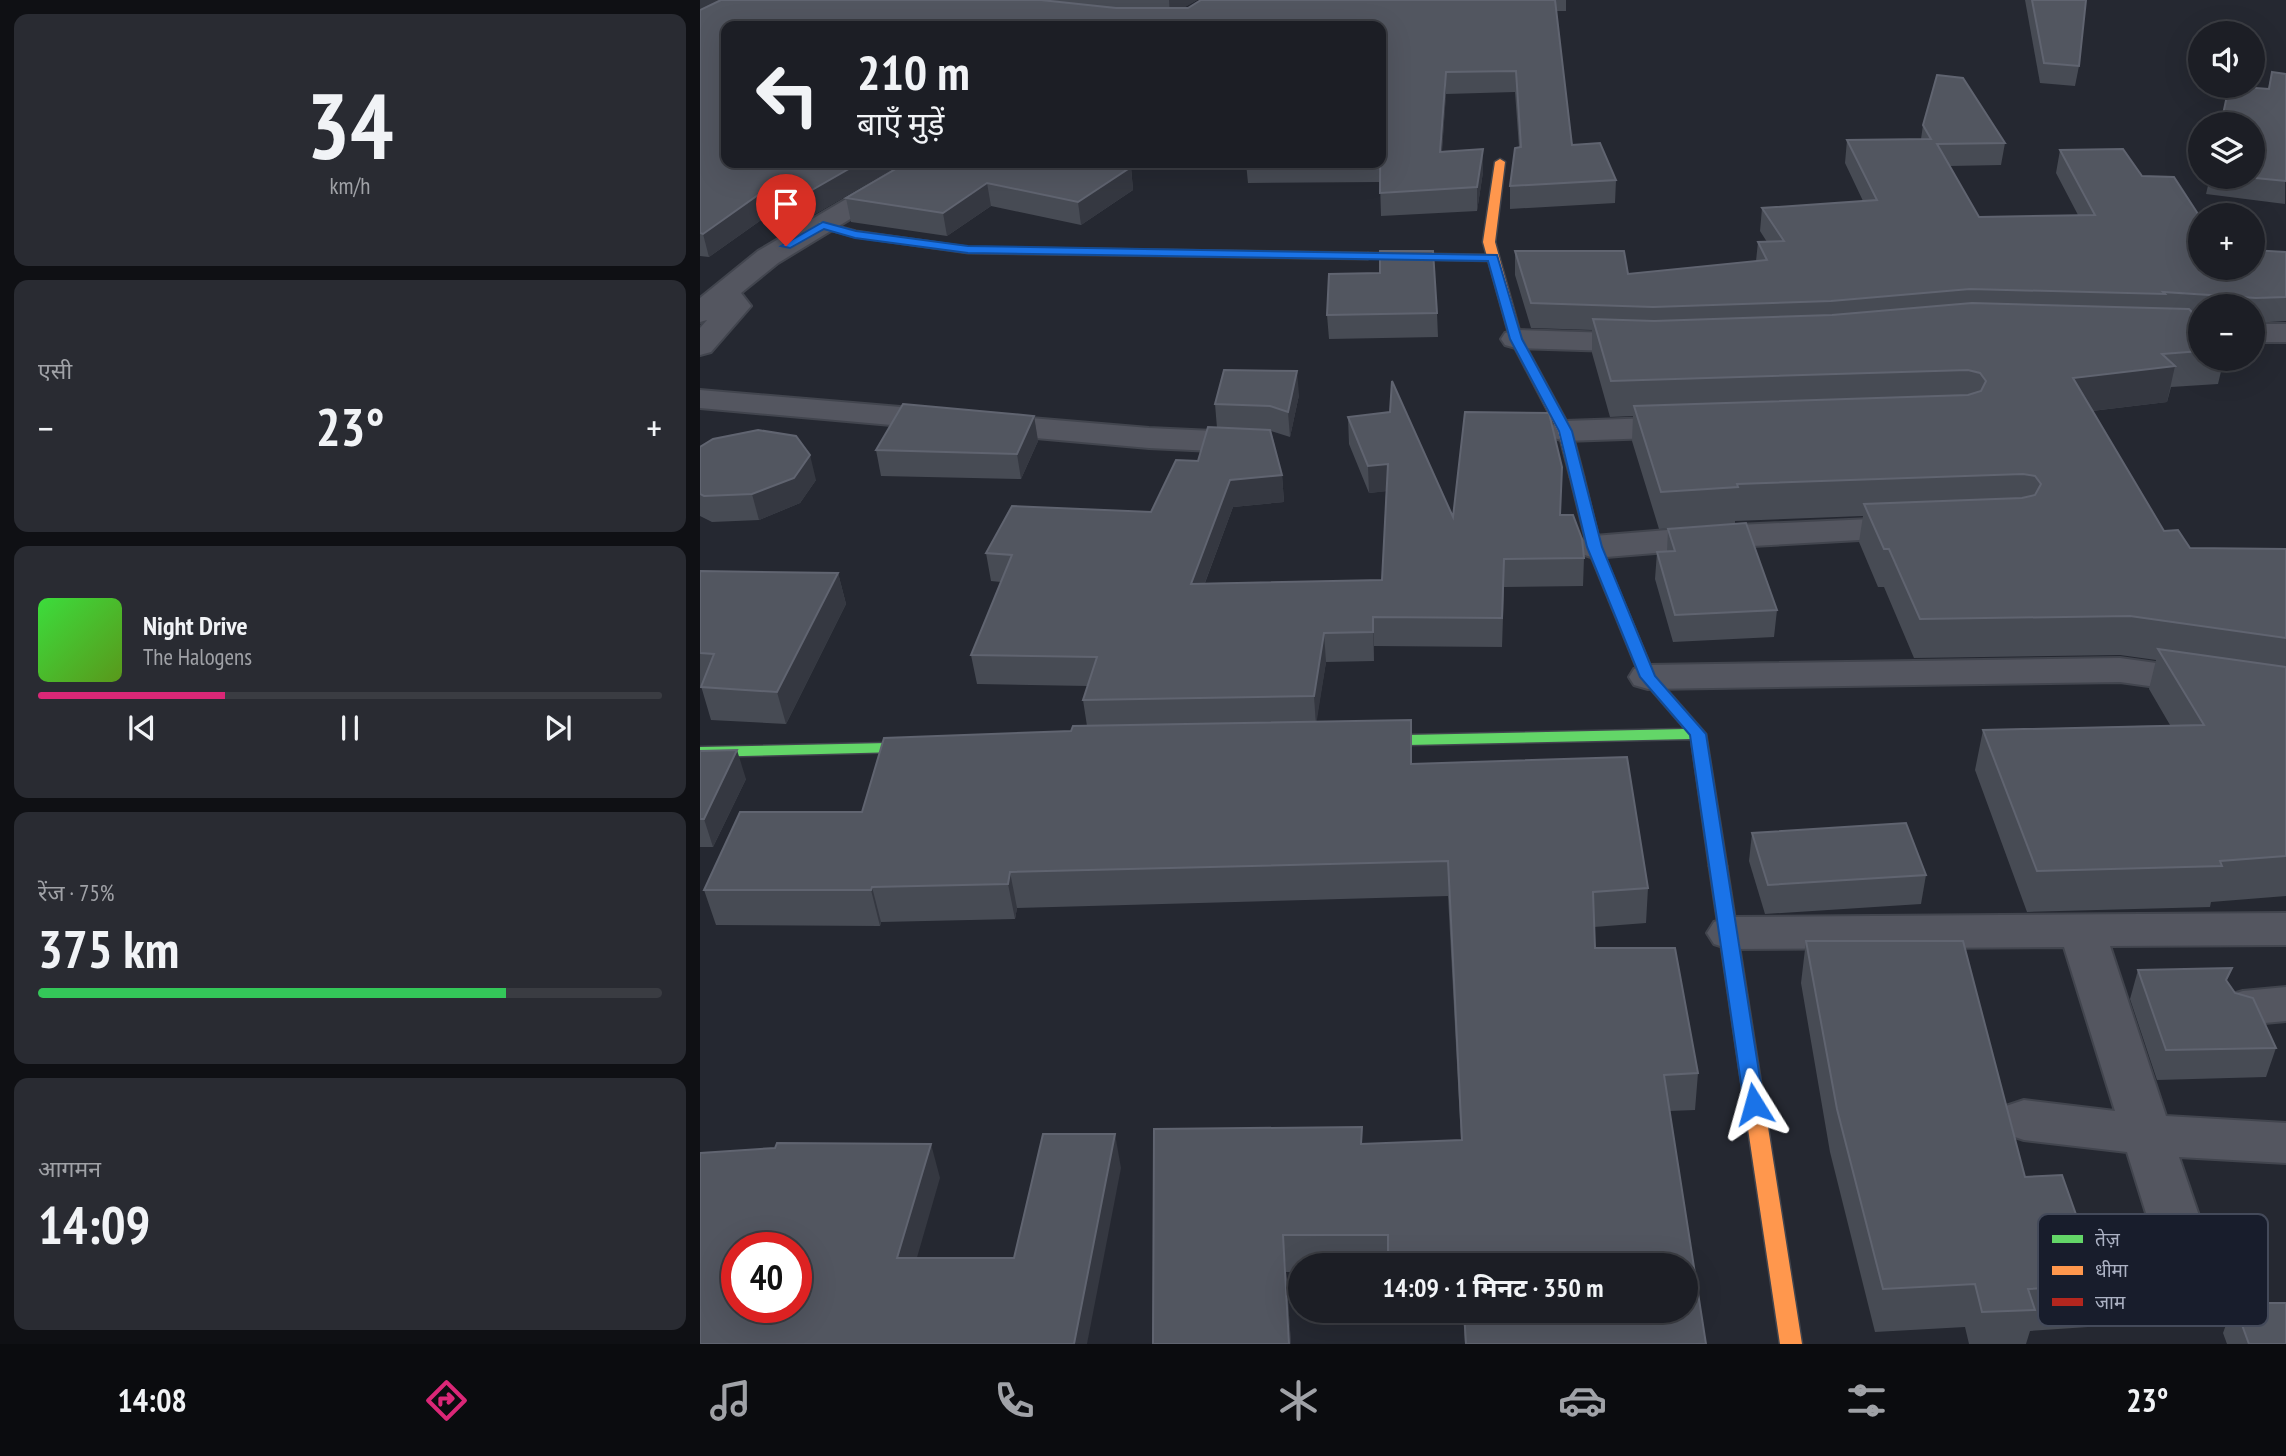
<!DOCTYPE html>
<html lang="hi">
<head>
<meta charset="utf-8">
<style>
  body { margin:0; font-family:"PT Sans Narrow","Noto Sans Devanagari",sans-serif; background:#292b32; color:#f1f3f6; height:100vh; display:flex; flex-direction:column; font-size:26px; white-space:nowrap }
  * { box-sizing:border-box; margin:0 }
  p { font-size:23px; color:#a0a2a7 }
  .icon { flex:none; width:38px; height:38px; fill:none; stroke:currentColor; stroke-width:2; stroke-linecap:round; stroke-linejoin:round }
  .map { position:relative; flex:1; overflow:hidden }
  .panel { display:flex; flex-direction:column; gap:14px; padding:14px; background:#0f1014; width:700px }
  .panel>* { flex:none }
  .top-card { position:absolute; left:21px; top:21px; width:665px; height:147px; border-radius:14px; box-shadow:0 7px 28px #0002,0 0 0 2px #3a3c42; background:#1c1e25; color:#f1f3f6; overflow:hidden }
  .controls { position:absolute; left:1488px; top:21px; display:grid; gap:14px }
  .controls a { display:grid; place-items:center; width:77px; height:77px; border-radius:50%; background:#1c1e25; box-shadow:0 7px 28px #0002,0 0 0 2px #3a3c42; font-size:35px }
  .speed { position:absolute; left:21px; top:1232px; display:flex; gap:14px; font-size:35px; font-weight:700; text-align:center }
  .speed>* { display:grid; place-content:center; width:91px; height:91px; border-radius:50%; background:#1c1e25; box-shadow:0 7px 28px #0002,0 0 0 2px #3a3c42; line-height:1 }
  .speed .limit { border:10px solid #d22; background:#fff; color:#111 }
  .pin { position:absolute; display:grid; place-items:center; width:60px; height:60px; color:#fff; margin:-72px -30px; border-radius:50% 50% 50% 0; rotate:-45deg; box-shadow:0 0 7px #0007 }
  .pin .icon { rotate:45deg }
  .me { position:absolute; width:77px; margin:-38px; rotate:352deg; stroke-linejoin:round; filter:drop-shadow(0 0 5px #0008) }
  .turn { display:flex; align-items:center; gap:24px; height:147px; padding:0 21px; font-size:32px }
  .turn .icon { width:91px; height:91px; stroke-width:2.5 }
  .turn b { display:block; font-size:49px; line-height:60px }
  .big { font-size:52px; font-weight:700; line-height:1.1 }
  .panel .widget { flex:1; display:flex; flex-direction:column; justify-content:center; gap:10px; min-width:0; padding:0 24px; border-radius:14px; background:#292b32 }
  .panel .dial { align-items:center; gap:0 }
  .dial b { font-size:91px; line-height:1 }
  .song { display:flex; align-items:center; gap:21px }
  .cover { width:84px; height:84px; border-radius:10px; background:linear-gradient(135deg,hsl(120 70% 55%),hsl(90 70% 35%)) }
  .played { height:7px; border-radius:4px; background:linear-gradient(90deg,#db2777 30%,#3a3c42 30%) }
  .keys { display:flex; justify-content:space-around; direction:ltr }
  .heat { display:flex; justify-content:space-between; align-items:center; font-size:38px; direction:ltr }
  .charge { height:10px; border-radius:5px; background:linear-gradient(90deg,#34c759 75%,#3a3c42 0) }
  .trip { position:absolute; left:588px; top:1253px; width:410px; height:70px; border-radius:35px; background:#1c1e25; box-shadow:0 7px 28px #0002,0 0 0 2px #3a3c42; font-weight:700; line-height:70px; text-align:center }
  .menu { display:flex; height:112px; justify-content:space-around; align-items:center; background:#0b0c0f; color:#a0a2a7 }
  .menu .icon { width:49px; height:49px }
  .menu .current { color:#db2777 }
  .menu b { font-size:32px; color:#f1f3f6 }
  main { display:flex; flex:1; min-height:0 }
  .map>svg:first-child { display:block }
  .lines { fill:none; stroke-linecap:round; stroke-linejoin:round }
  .street-casing { stroke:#42454e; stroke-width:4 }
  .fast-casing { stroke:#42454e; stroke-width:3 }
  .slow-casing { stroke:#42454e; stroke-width:3 }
  .jam-casing { stroke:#42454e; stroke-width:3 }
  .street { fill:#545660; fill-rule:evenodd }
  .fast { fill:#63d668; fill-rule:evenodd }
  .slow { fill:#ff974d; fill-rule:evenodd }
  .jam { fill:#b3261e; fill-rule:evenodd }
  .wall { fill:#474b54 }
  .shaded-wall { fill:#353841 }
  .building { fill:#525660; stroke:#606470; stroke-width:2; fill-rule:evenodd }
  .route { fill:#1a73e8; stroke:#114b97; stroke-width:2 }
  .key { fill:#181d2c; stroke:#444a5a; stroke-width:2 }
  .key-label { font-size:19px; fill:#acb2c4 }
</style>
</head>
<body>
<main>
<section class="panel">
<div class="widget dial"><b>34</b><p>km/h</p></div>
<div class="widget"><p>एसी</p>
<div class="heat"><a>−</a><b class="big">23°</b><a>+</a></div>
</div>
<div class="widget">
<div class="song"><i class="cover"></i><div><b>Night Drive</b><p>The Halogens</p></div></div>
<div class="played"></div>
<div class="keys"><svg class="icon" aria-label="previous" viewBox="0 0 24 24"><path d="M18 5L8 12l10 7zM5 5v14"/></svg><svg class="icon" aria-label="pause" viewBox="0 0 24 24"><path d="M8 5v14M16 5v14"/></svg><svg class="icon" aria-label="next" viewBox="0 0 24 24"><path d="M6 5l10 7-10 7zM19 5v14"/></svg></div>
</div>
<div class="widget"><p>रेंज · 75%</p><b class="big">375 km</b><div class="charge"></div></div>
<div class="widget"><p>आगमन</p><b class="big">14:09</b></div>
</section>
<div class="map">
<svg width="1586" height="1344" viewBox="0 0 1586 1344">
  <rect width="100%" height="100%" fill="#252831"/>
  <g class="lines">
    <defs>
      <g id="street">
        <path d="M207,163H238L234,168L78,263L41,293L51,306L11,352L0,355V328L7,320L0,322V298L58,251Z"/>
        <rect x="1552" y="324" width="34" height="18"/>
        <path d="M816,330L945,334L956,337L960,343L956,349L945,352L816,348L805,345L801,339L805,333Z"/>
        <path d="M0,390L449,428L556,433L568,436L572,443L568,450L556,453L449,448L0,408Z"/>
        <path d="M983,417L994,420L999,427L994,434L983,437L865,441L854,438L849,431L854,424L865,421Z"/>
        <path d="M1214,517L1226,520L1231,527L1226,534L1214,537L1016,548L894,558L882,554L876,547L882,540L894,536L1016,526Z"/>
        <path d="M1420,658L1586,681V705L1420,682L948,689L934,685L929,677L934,669L948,665Z"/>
        <path d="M1586,913V945L1410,946L1466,1116L1586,1123V1163L1479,1157L1509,1245L1501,1261L1482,1267L1394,1277L1375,1271L1367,1255L1375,1239L1394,1233L1450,1226L1427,1152L1324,1140L1306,1134L1299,1120L1306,1106L1324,1100L1415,1111L1364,947L1030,949L1014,944L1007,933L1014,922L1030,917Z"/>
        <path d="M1586,987V1021L1543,1025L1526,1020L1519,1008L1526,996L1543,991Z"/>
      </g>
      <g id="fast">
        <path d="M123,222L156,231L268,247L668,253L674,256L668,259L268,253L155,237L119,227V223Z"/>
        <path d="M877,473L884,477L901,547L955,676L1006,734L1027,866L1024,870H1012L1009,866L991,739L660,746L652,741L660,736L985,729L940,677L887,547L870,477Z"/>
        <path d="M233,742L241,747L239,751L0,757V747Z"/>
      </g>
      <g id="slow">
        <path d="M800,159L805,162L795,242L822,339L872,431L884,477L877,481L870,477L858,431L810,339L783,242L795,162Z"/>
        <path d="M1018,860L1024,862L1027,866L1102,1344H1080L1009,866L1012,862Z"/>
      </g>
      <path id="jam" d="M668,253L793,255L799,258L793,261L664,258L662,256Z"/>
    </defs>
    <use href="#street" class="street-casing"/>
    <use href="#fast" class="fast-casing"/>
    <use href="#slow" class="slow-casing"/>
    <use href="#jam" class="jam-casing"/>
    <use href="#street" class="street"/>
    <use href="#fast" class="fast"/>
    <use href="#slow" class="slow"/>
    <use href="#jam" class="jam"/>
  </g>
  <g class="wall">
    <path d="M0,0H497L483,8H488L501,0H866V11H856L872,145L916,180L915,203L810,209V186L819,147L815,92L746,94L742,151L783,149V172L777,211L681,216L680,182L548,183L546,163H681V26H26L203,163L110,217L74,211L9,257L0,256Z"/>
    <path d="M1325,0H1386L1379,66L1375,86L1340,83Z"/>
    <path d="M1572,72L1586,74L1585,204L1506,194L1510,177H1552V124H1521L1529,86L1568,89Z"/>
    <path d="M1223,125L1305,143L1301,165L1250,166L1279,217L1378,215L1356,173L1360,150L1500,268L1586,252V321L1552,323V306H1500V359H1524L1518,384L1471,387L1467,402L1392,411L1464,531L1490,548L1586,549V896L1511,902L1510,907L1327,912L1275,770L1283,730L1470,725L1449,689L1456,660L1420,655L1214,658L1184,587H1178L1159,542L1163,516L1035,521V524L1077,610L1074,637L973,642L955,579L957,552H967L968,529L1027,524L959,529L932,441L933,416L910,417L892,353V330L831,328L815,275V251L928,274L1056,261L1058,242H1067L1060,231L1062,208L1163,201L1145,163L1147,140L1221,139Z"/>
    <path d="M431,167L433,190L381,225L291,206L247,236L151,222L146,198Z"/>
    <path d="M737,313L738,337L629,339L627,315Z"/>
    <path d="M599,395L590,437L571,431L582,475L584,502L533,507L505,583L682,580L686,491L669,493L649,444L648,417L753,517L860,515L884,558L883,586L804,587L802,647L674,646V661L626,662L616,722L712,764L948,888L946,923L894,927L895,948L998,1073L995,1110L969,1111L1006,1344H765L763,1311H985V1265H600V1272H586L591,1344H453L663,1144L761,1140L748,896L317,908L315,919L181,922L180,926L16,925L4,890L162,812L371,731L387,726L383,700L388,686L277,684L271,655L301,582L291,581L286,553L451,512L498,461L517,428L515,404Z"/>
    <path d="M334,416L338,441L321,479L181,476L176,450Z"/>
    <path d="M0,447L116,480L100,503L59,520L12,522L0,516Z"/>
    <path d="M0,571L138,573L146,604L86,724L11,720L1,686H0Z"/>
    <path d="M0,751L46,779L13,847H0Z"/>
    <path d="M1052,833L1226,875L1221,904L1065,914L1049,861Z"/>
    <path d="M1106,941L1325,1177L1401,1285L1388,1327L1330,1331L1326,1344H1269L1265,1327L1175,1332L1130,1152L1101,983Z"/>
    <path d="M1438,970L1527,982L1576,1048L1566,1077L1457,1080L1430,999Z"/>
    <path d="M1534,1303L1586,1344H1527L1523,1333Z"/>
  </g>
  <g class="shaded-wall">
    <path d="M0,0H24L0,12Z"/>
    <path d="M469,0H497L470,16Z"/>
    <path d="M746,72V94L740,174V152Z"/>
    <path d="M783,149V172L777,211V187Z"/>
    <path d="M159,163H203L110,217L105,194Z"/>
    <path d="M431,167L433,190L381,225L378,202Z"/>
    <path d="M287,183L291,206L247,236L243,213Z"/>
    <path d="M68,188L74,211L9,257L3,234Z"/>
    <path d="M1475,366L1467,402L1366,414L1373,378Z"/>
    <path d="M597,371L599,395L590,437L588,412Z"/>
    <path d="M334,416L338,441L321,479L317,454Z"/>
    <path d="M110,455L116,480L100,503L59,520L52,494Z"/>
    <path d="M688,464L689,491L669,493L668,466Z"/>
    <path d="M582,475L584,502L533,507L494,612L491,584L530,480Z"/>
    <path d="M138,573L146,604L86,724L77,692Z"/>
    <path d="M673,617L674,646V661L673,632Z"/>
    <path d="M624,633L626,662L616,726L614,696Z"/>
    <path d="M711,720L712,755V798L711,764Z"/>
    <path d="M37,750L46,779L13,847L4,819Z"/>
    <path d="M310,872L317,908L315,919L308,884Z"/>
    <path d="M172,887L181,922L180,926L171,890Z"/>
    <path d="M415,1134L421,1168L387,1344H374Z"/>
    <path d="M231,1144L240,1178L207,1292L197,1258Z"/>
    <path d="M583,1235L586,1272L591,1344H589Z"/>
  </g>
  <g class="building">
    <path d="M21,0H341L416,8H488L501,0H855L872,145L900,143L916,180L810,186L815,148L821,147L816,71L746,72L740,152L783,149L777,187L680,193L681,26H26V163H159L105,194L68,188L3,234L0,233V10Z"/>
    <path d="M1332,0H1386L1379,66L1344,63Z"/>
    <path d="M1572,72L1586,74V181L1545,177H1552V124H1521L1529,86L1569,89Z"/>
    <path d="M1237,75L1263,78L1305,143L1237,144L1279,217L1395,215L1360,150L1423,149L1442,176L1474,177L1500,217V268H1552V250L1586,252V297L1556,298L1463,292L1465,294L1270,289L1131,301L953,307L831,303L815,251H924L928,274L1067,260L1058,242L1084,241L1062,208L1177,200L1147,140L1231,139L1223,125Z"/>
    <path d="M206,163H407L431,167L378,202L287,183L243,213L146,198Z"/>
    <path d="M680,251H733L737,313L627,315L629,274L680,273Z"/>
    <path d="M1272,303L1489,309L1500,320V351L1462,354L1475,366L1373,378L1464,531L1478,530L1490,548L1586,549V638L1430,616L1220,619L1189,549H1184L1164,504L1322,498L1335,495L1341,484L1335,476L1323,474L1037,484L1038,487L961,492L934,406L1268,395L1281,391L1286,381L1280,373L1268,370L911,381L893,319L954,321L1132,315Z"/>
    <path d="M524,370L597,371L588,412L570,406L515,404Z"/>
    <path d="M692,381L753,517L765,412L849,413L862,467L860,515H873L882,539L884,558L804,559L802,618L673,617V632L624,633L614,696L383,700L397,657L271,655L312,555L286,553L312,506L451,512L476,460L498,461L508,427L570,430L582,475L530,480L491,584L682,580L688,464L668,466L648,417L690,412Z"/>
    <path d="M203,404L334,416L317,454L176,450Z"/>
    <path d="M58,430L96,436L110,455L94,478L52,494L4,496L0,494V447L13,439Z"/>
    <path d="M1046,523L1077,610L975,615L957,552L975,551L968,529Z"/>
    <path d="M0,571L138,573L77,692L1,687L14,654L0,653Z"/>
    <path d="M1458,649L1586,667V856L1520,861L1522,866L1337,871L1283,730L1504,725Z"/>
    <path d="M711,720V764L927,757L948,888L893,892L895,948H975L998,1073L964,1075L1006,1344H766L764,1311H985V1265H762V1254L688,1257V1235H583L589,1344H453L454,1129L662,1127L661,1144L762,1140L748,861L310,872L308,884L172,887L171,890H4L40,812H162L184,738L371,731L373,726Z"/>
    <path d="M37,750L4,819H0V751Z"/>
    <path d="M1206,823L1226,875L1068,885L1052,833Z"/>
    <path d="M1106,941H1263L1325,1177L1362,1175L1401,1285L1328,1289L1335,1310L1282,1312L1275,1284L1183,1289L1137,1109Z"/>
    <path d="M1532,968L1526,980L1535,993L1553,998L1576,1048L1466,1050L1438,970Z"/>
    <path d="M343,1134H415L374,1344H0V1153L75,1148L77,1143L231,1144L197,1258H314ZM37,1248H96V1307H37Z"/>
    <path d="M1534,1303H1586V1344H1549Z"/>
  </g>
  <path class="route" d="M123,222L156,231L268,246L797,255L822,339L872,431L902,547L955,676L1006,734L1064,1104L1061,1109L1054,1112L1047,1109L1044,1104L990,735L940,677L887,547L859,431L810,339L788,261L268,253L155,238L124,229L90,248L81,246Z"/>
  <rect x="1338" y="1214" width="230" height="112" rx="10" class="key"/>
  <rect x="1352" y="1235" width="31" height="8" fill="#63d668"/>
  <rect x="1352" y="1266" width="31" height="9" fill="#ff974d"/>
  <rect x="1352" y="1298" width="31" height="8" fill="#b3261e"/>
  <g class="key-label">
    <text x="1395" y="1246">तेज़</text>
    <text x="1395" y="1277">धीमा</text>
    <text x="1395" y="1309">जाम</text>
  </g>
</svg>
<div class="controls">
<a><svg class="icon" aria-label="sound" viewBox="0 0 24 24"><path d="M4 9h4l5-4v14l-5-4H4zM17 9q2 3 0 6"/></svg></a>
<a><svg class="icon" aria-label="layers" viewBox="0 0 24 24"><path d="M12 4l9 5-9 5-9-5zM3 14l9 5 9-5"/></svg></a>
<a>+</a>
<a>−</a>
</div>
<div class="speed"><div class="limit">40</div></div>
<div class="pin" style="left:86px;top:246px;background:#d93025"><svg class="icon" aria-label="arrive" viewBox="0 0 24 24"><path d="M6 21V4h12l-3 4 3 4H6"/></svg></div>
<svg class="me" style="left:1054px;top:1104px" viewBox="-20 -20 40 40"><path d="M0-17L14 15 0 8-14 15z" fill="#1a73e8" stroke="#fff" stroke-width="4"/></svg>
<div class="trip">14:09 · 1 मिनट · 350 m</div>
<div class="top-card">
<div class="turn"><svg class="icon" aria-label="left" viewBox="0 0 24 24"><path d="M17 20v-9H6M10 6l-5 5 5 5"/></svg><div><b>210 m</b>बाएँ मुड़ें</div></div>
</div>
</div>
</main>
<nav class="menu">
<b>14:08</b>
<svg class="icon current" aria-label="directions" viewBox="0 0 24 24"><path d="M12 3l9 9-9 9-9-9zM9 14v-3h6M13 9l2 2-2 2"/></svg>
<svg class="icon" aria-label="music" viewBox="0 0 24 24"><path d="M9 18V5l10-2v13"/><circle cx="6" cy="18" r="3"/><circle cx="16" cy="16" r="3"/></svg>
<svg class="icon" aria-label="phone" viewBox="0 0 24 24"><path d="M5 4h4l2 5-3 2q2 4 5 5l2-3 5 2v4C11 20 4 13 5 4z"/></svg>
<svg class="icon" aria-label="climate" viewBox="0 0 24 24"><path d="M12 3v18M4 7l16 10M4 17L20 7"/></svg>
<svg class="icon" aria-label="car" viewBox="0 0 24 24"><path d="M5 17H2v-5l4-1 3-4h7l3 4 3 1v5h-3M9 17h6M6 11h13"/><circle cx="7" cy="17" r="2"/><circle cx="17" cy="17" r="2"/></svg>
<svg class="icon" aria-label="filters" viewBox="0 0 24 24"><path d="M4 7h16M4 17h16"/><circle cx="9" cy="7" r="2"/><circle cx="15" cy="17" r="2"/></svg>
<b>23°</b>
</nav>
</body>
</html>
